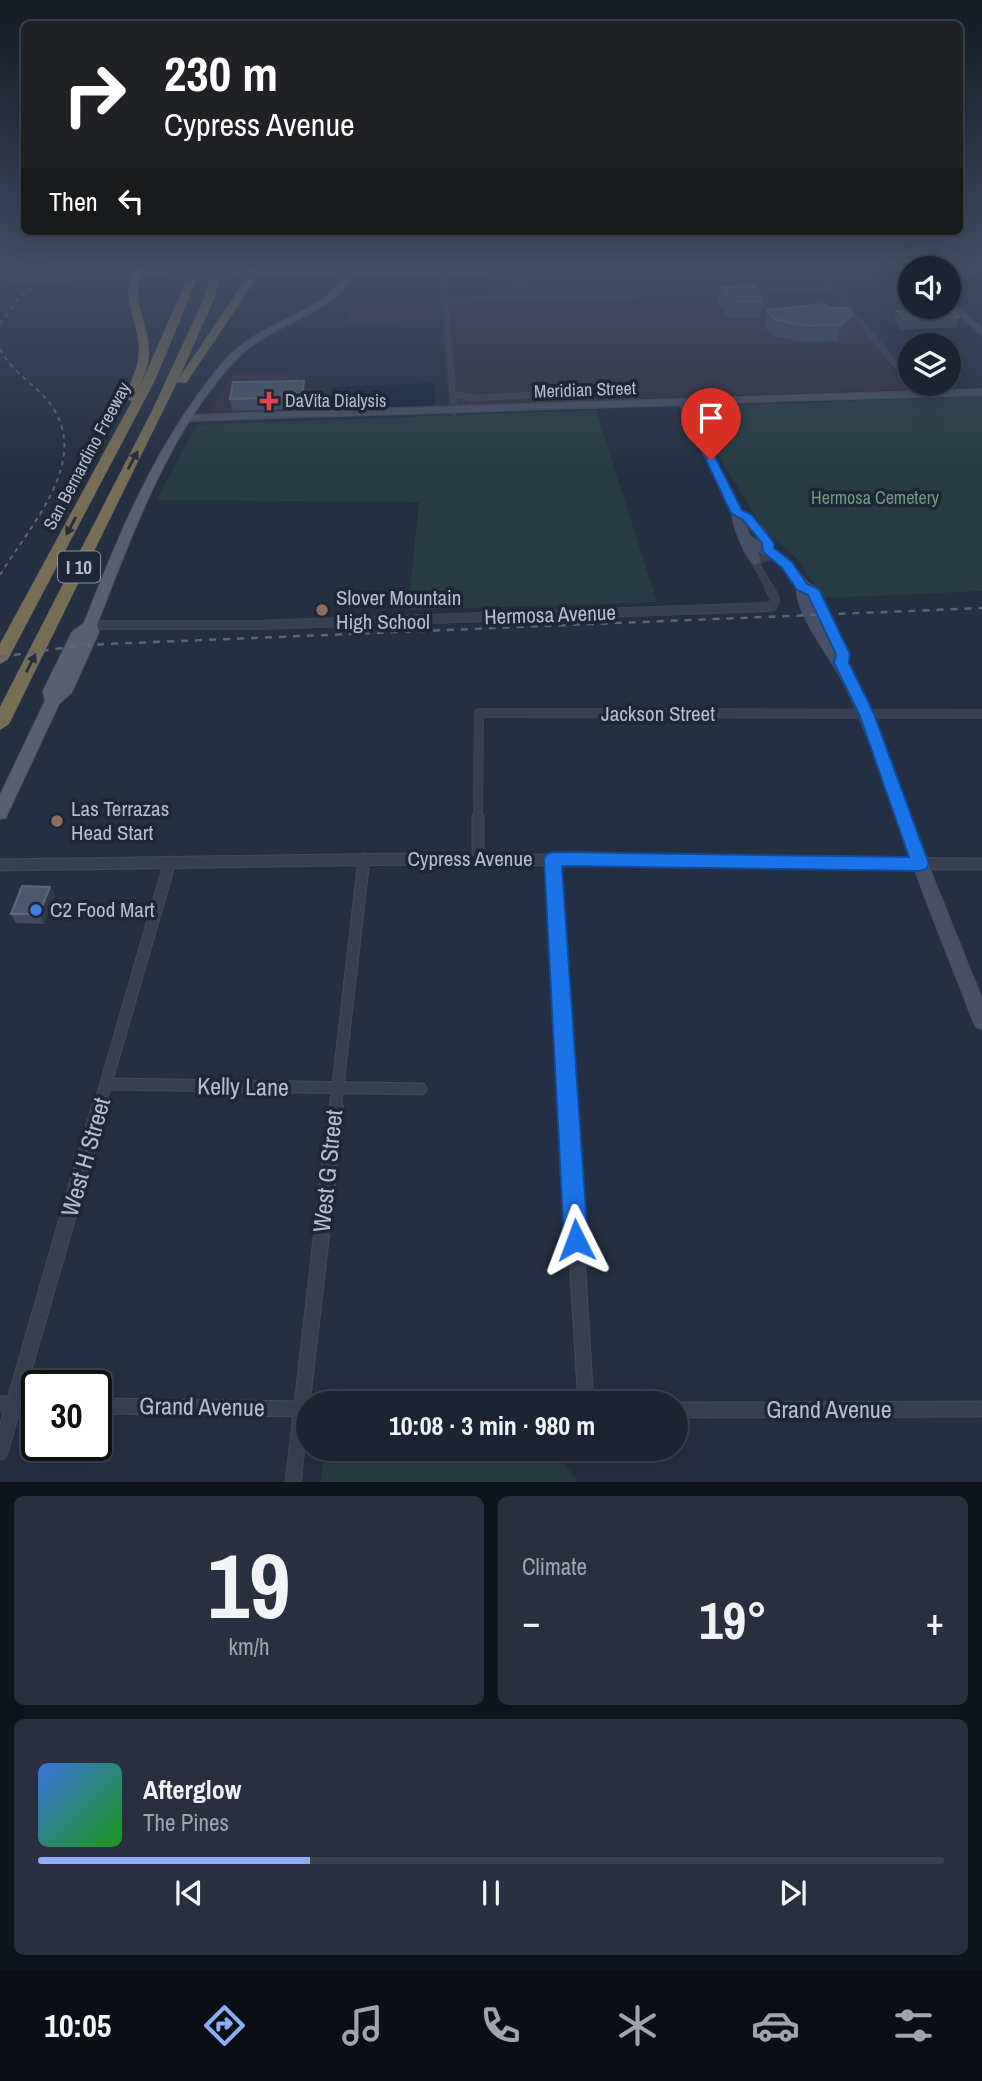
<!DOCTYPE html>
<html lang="en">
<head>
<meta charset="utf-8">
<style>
  body { margin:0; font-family:"Archivo Narrow",sans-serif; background:#292f3e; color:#f1f3f6; height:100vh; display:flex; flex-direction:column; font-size:26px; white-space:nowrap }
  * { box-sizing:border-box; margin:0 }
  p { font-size:23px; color:#a0a4ac }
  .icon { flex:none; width:38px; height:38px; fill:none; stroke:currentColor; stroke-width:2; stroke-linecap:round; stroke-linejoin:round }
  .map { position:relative; height:1482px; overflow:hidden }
  .drawer { display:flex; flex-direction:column; gap:14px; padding:14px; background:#0f131c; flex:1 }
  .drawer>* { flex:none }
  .guide { position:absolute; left:21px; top:21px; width:942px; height:214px; border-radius:10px; box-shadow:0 7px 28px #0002,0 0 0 2px #3a404d; background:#202124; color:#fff; overflow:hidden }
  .buttons { position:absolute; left:898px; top:256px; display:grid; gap:14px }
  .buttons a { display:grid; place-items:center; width:63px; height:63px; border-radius:50%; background:#1c2332; box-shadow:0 7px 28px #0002,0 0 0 2px #3a404d; font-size:35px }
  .speed { position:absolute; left:21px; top:1370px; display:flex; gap:14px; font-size:35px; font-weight:700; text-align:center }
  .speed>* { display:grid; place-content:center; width:91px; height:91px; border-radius:50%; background:#1c2332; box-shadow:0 7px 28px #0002,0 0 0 2px #3a404d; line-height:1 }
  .speed .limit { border:4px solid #111; border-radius:10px; background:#fff; color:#111 }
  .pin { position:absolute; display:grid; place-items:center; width:60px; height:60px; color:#fff; margin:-72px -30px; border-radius:50% 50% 50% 0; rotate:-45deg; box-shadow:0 0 7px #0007 }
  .pin .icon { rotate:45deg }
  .me { position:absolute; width:77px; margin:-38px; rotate:357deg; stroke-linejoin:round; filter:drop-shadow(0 0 5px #0008) }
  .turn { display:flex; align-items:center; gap:24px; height:147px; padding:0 28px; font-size:32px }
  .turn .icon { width:91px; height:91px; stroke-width:2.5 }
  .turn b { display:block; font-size:49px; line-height:60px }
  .then { display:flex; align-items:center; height:66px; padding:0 28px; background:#0003; gap:14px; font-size:26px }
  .big { font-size:52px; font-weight:700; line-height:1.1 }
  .drawer .tile { flex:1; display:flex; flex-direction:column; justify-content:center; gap:10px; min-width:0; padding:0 24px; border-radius:10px; background:#292f3e }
  .drawer .dial { align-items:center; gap:0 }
  .dial b { font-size:91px; line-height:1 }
  .song { display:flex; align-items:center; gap:21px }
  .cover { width:84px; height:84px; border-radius:10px; background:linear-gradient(135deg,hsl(220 70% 55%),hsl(120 70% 35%)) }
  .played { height:7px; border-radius:4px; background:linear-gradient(90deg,#8cadfb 30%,#3a404d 30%) }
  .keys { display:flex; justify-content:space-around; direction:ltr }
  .heat { display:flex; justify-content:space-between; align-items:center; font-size:38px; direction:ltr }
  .drawer .tiles { flex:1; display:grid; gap:14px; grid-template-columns:1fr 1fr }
  .tile:last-child { grid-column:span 2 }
  .trip { position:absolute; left:296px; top:1391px; width:392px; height:70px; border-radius:35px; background:#1c2332; box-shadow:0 7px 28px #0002,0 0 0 2px #3a404d; font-weight:700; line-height:70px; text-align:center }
  .menu { display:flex; height:112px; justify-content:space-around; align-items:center; background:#0b0e14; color:#a0a4ac }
  .menu .icon { width:49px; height:49px }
  .menu .active { color:#8cadfb }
  .menu b { font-size:32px; color:#f1f3f6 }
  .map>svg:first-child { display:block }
  .medical { fill:#353242 }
  .green { fill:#273d43 }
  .water { fill:#172441 }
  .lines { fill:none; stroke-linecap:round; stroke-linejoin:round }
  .street-far4-casing { stroke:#434a5b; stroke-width:6 }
  .street-far3-casing { stroke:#434a5b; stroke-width:8 }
  .street-far2-casing { stroke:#434a5b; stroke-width:10 }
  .street-far1-casing { stroke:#434a5b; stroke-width:13 }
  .street-casing { stroke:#434a5b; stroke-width:17 }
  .secondary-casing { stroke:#434a5b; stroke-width:2 }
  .primary-casing { stroke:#434a5b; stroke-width:2 }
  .highway-casing { stroke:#444c5c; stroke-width:1 }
  .street-far4 { stroke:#394151; stroke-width:5 }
  .street-far3 { stroke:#394151; stroke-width:7 }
  .street-far2 { stroke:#394151; stroke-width:9 }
  .street-far1 { stroke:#394151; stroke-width:11 }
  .street { stroke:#394151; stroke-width:15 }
  .secondary { fill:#475065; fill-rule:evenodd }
  .primary { fill:#576071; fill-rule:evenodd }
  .highway { fill:#786e56; fill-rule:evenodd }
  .rail-far1 { stroke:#5b6578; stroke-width:2; stroke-dasharray:4.5 4.5; stroke-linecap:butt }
  .rail { stroke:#5b6578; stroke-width:2.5; stroke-dasharray:7 7; stroke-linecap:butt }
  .street-bridge-casing { stroke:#434a5b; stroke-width:6; stroke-linecap:butt }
  .secondary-bridge-casing { stroke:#434a5b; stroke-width:9; stroke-linecap:butt }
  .street-bridge { stroke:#394151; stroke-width:5 }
  .secondary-bridge { stroke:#475065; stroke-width:8 }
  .wall { fill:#404b60 }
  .shaded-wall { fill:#303a4f }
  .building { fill:#4d576c; stroke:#5d677b; stroke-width:2 }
  .oneway { fill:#272d3a }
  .route { fill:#1a73e8; stroke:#114b97; stroke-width:2 }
  .health-dot { fill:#e0444e; stroke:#1e2637; stroke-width:2.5 }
  .education-dot { fill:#8d6e63; stroke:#1e2637; stroke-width:2.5 }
  .shop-dot { fill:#3f7fe0; stroke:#1e2637; stroke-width:2.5 }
  .labels { text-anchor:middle; stroke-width:7; stroke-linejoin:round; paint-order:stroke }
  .far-street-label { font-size:18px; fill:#b6bdcc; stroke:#1e2637 }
  .far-poi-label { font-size:18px; fill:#b6bdcc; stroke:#1e2637; text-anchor:start }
  .far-park-label { font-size:18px; fill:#6d9d7c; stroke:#1e2637 }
  .shield { fill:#1e2637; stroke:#88909f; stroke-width:2 }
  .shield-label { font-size:19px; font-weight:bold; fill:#b6bdcc }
  .poi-label { font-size:21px; fill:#b6bdcc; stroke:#1e2637; text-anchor:start }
  .street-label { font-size:21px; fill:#b6bdcc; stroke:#1e2637 }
  .near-street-label { font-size:24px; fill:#b6bdcc; stroke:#1e2637 }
</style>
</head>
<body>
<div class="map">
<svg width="982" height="1483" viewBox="0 0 982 1483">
  <rect width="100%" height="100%" fill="#252f42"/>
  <g class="medical">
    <path d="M756,267H904L910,272V304L843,306L909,389L449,406L441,320L348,323L350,299L347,297L366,278L375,275L452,276Z"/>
    <path d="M235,372H283L299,376L298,379L302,380L298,387H304L306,390L303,411L215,413L209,410Z"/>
  </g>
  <g class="green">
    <path d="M982,396V591L824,598L797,559L765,531L715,451L693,407Z"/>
    <path d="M596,410L657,602L408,610L419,502L156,500L197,425Z"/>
    <path d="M324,1451L563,1462L578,1482H321Z"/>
  </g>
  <path class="water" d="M434,383L435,405L330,409L331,387Z"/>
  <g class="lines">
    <defs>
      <g id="street-far4">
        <path d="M511,267L519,297"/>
        <path d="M521,267L528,297"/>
        <path d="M815,267L910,382"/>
        <path d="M443,273L454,409"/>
        <path d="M58,279L132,275"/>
        <path d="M446,300L833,289"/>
        <path d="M455,394L472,398L550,394"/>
      </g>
      <g id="street-far3">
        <path d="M454,411V407"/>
        <path d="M770,589L755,562L773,554"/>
      </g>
      <g id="street-far2">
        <path d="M90,625H259L768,607L773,606L775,599L769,587"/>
        <path d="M478,818L479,713L982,714"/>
      </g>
      <g id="street-far1">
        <path d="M478,859V817"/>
        <path d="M553,859L568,1111"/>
        <path d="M0,865L409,859L982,864"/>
        <path d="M108,1084L421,1089"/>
        <path d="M98,1111L170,862"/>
        <path d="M335,1111L364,859"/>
      </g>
      <g id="street">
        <path d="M568,1109L586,1404"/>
        <path d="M0,1404L37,1405"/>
        <path d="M96,1406L306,1409"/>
        <path d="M676,1410L982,1409"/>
        <path d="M0,1452L99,1109"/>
        <path d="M293,1483L336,1109"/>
      </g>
      <g id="secondary">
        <path d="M594,267H680L676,269L434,275H236L232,273L236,271H434Z"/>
        <rect x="911" y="267" width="8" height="1"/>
        <path d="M186,269H189V273L132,277L128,275L132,273Z"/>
        <path d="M948,298L982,328V335L948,305Z"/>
        <path d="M982,389V395L689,404L741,511C753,517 775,536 772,550L787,558L806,581L818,589L849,654L847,663L873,714L928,864L982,999V1029L976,1027L973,1021C953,968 931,916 912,862C890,803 872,741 844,684C833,660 792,611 797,585L778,563L756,550L761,562L755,565C746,561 732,524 732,513L680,405L188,421L183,418L188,415ZM743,520L762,543V544L750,536ZM808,594H809L834,647L808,596Z"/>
      </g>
      <path id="primary" d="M351,267H359C330,321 277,318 238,358C172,424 130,539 97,625L99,632L72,692L59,704L8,813L6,818L0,819V795L45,701L43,691L72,632L84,623C114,547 145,470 192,403C204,386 217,367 232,353C269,318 325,314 351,267Z"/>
      <g id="highway">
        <path d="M135,267H144C128,296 147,319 149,349C150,362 144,375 140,387L192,267H202L155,380L8,659L0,664V644L132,401L124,398C130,383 139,367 139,351C139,320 118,297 135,267Z"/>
        <path d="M214,267H224L213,301L179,378L248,276L251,267H260L258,276L186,383L177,382L9,724L0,730V707L152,411L203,301Z"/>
      </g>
    </defs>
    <use href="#street-far4" class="street-far4-casing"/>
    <use href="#street-far3" class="street-far3-casing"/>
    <use href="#street-far2" class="street-far2-casing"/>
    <use href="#street-far1" class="street-far1-casing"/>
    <use href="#street" class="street-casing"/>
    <use href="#secondary" class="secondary-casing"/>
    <use href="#primary" class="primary-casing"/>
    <use href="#highway" class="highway-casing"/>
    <use href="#street-far4" class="street-far4"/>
    <use href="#street-far3" class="street-far3"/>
    <use href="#street-far2" class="street-far2"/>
    <use href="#street-far1" class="street-far1"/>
    <use href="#street" class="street"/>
    <use href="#secondary" class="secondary"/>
    <use href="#primary" class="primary"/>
    <use href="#highway" class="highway"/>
    <g class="rail-far1">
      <path d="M0,324L18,298L62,267"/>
      <path d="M0,349C12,373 36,384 51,405C92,461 28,528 0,575"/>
    </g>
    <path class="rail" d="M0,657L83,645L982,608"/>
    <defs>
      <path id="street-bridge" d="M7,280L58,279"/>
      <path id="secondary-bridge" d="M176,275L236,273"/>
    </defs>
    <use href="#street-bridge" class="street-bridge-casing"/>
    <use href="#secondary-bridge" class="secondary-bridge-casing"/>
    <use href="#street-bridge" class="street-bridge"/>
    <use href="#secondary-bridge" class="secondary-bridge"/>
  </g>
  <g class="wall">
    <path d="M948,267H975L979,271L977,278L957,279L948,271Z"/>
    <path d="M721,287L763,302L760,318H728L718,302Z"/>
    <path d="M824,304L849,330L837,341L801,342L771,335L764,326L767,310Z"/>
    <path d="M918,306H948L959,317L956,327L901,330L894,321L897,311L921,310Z"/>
    <path d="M306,392L304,408L232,411L230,399Z"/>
    <path d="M55,896L44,924L16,923L11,914Z"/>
  </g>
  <g class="shaded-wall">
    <path d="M853,314L849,330L837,341L841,325Z"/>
    <path d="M304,381L306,392L304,408L302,397Z"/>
    <path d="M50,887L55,896L44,924L39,914Z"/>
  </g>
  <g class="building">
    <path d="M954,267H975L979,271H959Z"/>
    <path d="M754,285L763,302H731L721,287Z"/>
    <path d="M824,304L829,308H847L853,314L841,325L805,326L775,319L767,310Z"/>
    <path d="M948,305L959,317L904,319L897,311L934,310L931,306Z"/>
    <path d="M304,381L302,397L230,399L233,382Z"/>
    <path d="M22,886L50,887L39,914H11Z"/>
  </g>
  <defs><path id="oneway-solid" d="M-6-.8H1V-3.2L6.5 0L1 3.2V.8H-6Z" transform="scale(1.75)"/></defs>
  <g class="oneway">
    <use href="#oneway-solid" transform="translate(133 460) rotate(-62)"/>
    <use href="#oneway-solid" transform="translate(71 526) rotate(118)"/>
    <use href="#oneway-solid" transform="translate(31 663) rotate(-63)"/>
  </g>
  <linearGradient id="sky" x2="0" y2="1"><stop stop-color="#141a24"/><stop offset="0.56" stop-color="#404d65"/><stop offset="1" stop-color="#404d65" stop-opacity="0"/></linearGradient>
  <rect width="982" height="474" fill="url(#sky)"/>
  <path class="route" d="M707,457H715L742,510L752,515L774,543V548L792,562L807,584L819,589L850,654L849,663L874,714L929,864L926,869L920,871L562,866L588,1240L585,1248L576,1252L568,1248L564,1240L544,859L547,854L553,852L909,857L859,714L834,663L836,654L808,595L797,590L782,568L763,552L762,543L743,520L731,513L706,460Z"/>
  <path class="health-dot" d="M265.5 390.5h7v7h7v7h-7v7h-7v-7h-7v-7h7z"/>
  <g class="education-dot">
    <circle cx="322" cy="610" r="7"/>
    <circle cx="57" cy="821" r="7"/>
  </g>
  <circle class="shop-dot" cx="36" cy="910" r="7"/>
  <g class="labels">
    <g class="far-street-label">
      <text transform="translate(585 390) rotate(-2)" y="6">Meridian Street</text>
      <text transform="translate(87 456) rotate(-62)" y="6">San Bernardino Freeway</text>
    </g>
    <g class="far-poi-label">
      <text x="285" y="407">DaVita Dialysis</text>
    </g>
    <g class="far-park-label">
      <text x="875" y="504">Hermosa Cemetery</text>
    </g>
    <rect class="shield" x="58" y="551.5" width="42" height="31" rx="5"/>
    <g class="shield-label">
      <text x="79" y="574">I 10</text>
    </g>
    <g class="poi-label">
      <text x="336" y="605">Slover Mountain<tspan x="336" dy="24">High School</tspan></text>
      <text x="71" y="816">Las Terrazas<tspan x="71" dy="24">Head Start</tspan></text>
      <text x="50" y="917">C2 Food Mart</text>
    </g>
    <g class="street-label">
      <text transform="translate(550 615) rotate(-2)" y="7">Hermosa Avenue</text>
      <text x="658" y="721">Jackson Street</text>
      <text x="470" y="866">Cypress Avenue</text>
    </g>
    <g class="near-street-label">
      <text transform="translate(243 1087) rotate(1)" y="8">Kelly Lane</text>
      <text transform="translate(86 1157) rotate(-74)" y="8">West H Street</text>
      <text transform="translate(328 1171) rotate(-84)" y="8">West G Street</text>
      <text transform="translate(202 1407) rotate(1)" y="8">Grand Avenue</text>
      <text x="829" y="1418">Grand Avenue</text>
    </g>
  </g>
</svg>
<div class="buttons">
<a><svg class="icon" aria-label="sound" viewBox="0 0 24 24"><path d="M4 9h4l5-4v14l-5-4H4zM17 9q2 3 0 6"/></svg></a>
<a><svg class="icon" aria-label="layers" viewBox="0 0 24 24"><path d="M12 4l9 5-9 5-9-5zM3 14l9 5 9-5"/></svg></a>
</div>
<div class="speed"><div class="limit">30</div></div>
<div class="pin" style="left:711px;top:460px;background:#d93025"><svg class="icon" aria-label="arrive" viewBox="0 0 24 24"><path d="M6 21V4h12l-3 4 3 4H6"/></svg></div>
<svg class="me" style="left:576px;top:1240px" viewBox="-20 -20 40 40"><path d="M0-17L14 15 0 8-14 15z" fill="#1a73e8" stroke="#fff" stroke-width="4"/></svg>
<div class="trip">10:08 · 3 min · 980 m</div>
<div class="guide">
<div class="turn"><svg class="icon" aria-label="right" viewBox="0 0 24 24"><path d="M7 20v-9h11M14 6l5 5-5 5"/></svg><div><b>230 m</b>Cypress Avenue</div></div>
<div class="then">Then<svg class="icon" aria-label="left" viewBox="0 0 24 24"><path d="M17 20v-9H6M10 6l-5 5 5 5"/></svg></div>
</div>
</div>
<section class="drawer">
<div class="tiles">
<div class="tile dial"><b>19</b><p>km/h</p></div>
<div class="tile"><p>Climate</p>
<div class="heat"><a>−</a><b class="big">19°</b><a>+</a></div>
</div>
<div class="tile">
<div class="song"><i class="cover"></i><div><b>Afterglow</b><p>The Pines</p></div></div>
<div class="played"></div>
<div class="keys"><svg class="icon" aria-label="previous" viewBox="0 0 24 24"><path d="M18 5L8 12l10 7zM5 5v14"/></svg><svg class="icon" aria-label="pause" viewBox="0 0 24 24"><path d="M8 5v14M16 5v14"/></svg><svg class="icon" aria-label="next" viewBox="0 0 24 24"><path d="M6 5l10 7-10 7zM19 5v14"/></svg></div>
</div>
</div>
</section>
<nav class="menu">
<b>10:05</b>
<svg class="icon active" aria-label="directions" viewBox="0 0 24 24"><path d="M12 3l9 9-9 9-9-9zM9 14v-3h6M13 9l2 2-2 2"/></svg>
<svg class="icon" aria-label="music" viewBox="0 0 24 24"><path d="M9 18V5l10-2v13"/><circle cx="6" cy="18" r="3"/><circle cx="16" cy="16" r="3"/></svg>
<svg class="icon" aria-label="phone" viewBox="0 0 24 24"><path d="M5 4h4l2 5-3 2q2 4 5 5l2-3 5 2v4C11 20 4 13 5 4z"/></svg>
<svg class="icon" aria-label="climate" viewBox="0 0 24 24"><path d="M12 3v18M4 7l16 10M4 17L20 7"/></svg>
<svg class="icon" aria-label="car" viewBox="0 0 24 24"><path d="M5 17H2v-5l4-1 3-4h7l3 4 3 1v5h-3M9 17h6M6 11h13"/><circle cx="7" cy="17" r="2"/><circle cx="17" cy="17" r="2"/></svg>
<svg class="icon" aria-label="filters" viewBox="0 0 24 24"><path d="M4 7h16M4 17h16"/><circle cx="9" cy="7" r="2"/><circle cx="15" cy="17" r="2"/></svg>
</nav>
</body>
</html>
